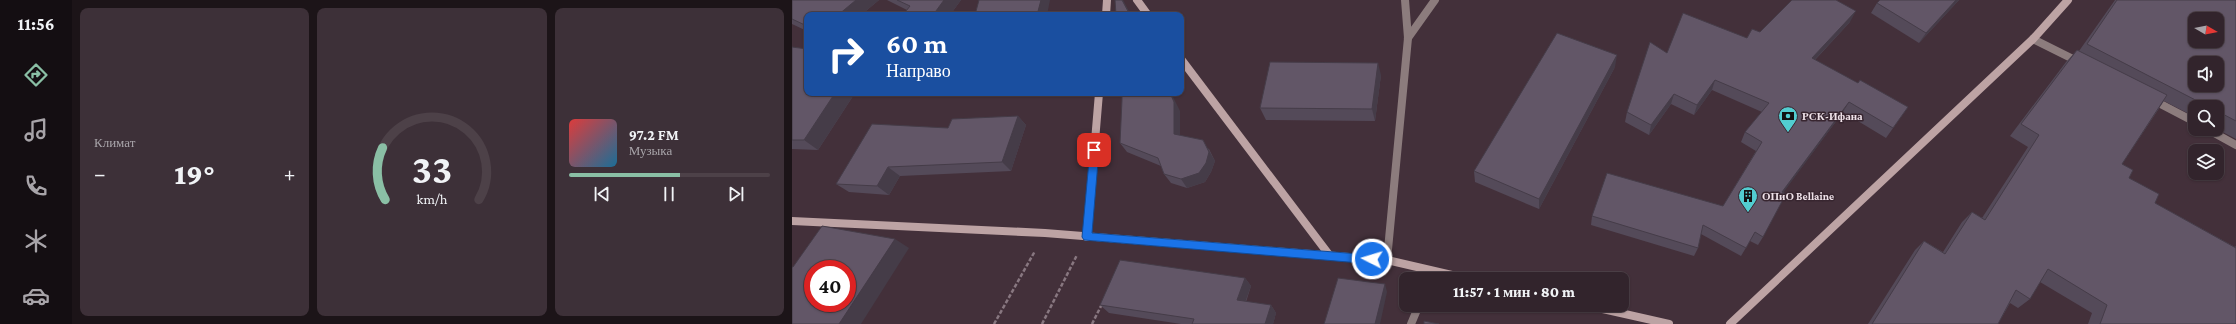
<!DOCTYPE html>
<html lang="ru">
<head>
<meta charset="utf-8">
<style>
  body { margin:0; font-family:"Crimson Pro",serif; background:#3d3038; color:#f1f3f6; height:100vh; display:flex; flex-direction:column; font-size:15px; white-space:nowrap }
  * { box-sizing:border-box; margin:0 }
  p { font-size:13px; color:#a8a4a9 }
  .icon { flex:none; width:22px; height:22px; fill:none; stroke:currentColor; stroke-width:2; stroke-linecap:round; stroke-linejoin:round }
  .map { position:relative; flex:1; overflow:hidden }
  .drawer { display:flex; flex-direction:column; gap:8px; padding:8px; background:#1c1418; width:720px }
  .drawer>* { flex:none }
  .guide { position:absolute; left:12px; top:12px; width:380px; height:84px; border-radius:8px; box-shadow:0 1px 3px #0004,0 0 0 1px #4d4148; background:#1a4fa0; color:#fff; overflow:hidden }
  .needle { width:26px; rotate:99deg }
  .fabs { position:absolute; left:1396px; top:12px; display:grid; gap:8px }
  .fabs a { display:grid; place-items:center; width:36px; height:36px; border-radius:8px; background:#32242c; box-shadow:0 1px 3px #0004,0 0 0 1px #4d4148; font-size:20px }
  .speed { position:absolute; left:12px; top:260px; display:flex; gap:8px; font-size:20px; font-weight:700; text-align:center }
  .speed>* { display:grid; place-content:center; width:52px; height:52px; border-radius:50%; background:#32242c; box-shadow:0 1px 3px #0004,0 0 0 1px #4d4148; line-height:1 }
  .speed .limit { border:6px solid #d22; background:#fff; color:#111 }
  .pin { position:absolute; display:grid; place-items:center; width:34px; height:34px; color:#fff; margin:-17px; border-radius:8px; box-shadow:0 2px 6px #0006 }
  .me { position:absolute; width:44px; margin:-22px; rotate:275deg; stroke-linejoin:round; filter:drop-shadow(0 0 3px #0008) }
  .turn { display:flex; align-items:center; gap:14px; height:84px; padding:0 16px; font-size:18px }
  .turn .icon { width:52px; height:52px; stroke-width:2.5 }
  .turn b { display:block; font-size:28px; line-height:34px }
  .big { font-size:30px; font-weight:800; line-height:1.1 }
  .drawer .widget { flex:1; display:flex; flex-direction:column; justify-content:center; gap:6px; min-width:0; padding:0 14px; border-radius:8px; background:#3d3038 }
  .drawer .dial { align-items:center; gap:0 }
  .dial svg { height:104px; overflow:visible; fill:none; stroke:#4d4148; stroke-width:7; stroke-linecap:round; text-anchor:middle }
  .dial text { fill:#f1f3f6; stroke:none }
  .song { display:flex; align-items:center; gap:12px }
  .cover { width:48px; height:48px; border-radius:6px; background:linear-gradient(135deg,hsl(0 70% 55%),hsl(200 70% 35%)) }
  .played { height:4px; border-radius:2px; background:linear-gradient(90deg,#8abfa5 55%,#4d4148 55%) }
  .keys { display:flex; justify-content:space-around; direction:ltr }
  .heat { display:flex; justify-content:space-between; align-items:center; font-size:22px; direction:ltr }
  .drawer .tiles { flex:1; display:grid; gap:8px; grid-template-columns:repeat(3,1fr) }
  .trip { position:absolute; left:607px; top:272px; width:230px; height:40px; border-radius:8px; background:#32242c; box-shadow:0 1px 3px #0004,0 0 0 1px #4d4148; font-weight:800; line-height:40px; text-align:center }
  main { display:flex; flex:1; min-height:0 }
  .tabs { display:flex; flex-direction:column; width:72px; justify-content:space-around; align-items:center; background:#140e12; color:#a8a4a9 }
  .tabs .icon { width:28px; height:28px }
  .tabs .on { color:#8abfa5 }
  .tabs b { font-size:18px; color:#f1f3f6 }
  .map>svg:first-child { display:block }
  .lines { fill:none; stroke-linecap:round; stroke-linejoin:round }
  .path { stroke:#887780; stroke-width:2.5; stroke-dasharray:4 2; stroke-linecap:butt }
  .lane { stroke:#8c7c7d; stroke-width:8 }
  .street { stroke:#8c7c7d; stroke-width:8 }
  .secondary { stroke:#bda3a4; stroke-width:8 }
  .wall { fill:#544a59 }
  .shaded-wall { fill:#453c48 }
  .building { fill:#625667; stroke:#453c48; fill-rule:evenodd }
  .route { fill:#1a73e8; stroke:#114b97 }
  .labels { text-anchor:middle; stroke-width:3; stroke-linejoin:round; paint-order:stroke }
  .poi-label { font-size:11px; font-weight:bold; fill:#efe2e9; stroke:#382630; text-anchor:start }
</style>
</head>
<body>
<main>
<nav class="tabs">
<b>11:56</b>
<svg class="icon on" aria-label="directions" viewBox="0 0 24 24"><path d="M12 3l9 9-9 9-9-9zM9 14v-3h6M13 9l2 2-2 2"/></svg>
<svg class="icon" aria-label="music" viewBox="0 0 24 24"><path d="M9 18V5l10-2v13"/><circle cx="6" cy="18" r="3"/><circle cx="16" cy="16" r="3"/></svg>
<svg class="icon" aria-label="phone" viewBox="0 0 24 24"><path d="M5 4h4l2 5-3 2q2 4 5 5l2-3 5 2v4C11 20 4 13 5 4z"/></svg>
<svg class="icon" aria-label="climate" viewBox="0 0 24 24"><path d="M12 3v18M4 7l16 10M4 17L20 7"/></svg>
<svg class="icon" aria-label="car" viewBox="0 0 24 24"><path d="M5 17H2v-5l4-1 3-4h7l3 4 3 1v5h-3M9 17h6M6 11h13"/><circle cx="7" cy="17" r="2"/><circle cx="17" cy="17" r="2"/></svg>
</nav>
<section class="drawer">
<div class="tiles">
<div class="widget"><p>Климат</p>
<div class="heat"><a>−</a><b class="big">19°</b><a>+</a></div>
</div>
<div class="widget dial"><svg viewBox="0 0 100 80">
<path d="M14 69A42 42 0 1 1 86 69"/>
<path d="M14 69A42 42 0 0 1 12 29" stroke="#8abfa5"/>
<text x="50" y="56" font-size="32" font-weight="700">33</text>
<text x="50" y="72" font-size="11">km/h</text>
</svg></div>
<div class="widget">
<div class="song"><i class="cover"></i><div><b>97.2 FM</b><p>Музыка</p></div></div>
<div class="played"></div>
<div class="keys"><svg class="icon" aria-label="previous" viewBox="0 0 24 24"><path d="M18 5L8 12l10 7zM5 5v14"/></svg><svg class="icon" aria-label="pause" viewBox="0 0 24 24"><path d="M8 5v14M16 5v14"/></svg><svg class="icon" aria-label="next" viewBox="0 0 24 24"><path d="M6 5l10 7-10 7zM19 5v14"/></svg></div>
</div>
</div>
</section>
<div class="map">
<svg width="1444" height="324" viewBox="0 0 1444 324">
  <rect width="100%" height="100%" fill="#43303a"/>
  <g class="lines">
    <g class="path">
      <path d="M202,324L243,251"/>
      <path d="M250,324L285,255"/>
      <path d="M300,324L310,304"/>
    </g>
    <g class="lane">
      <path d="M637,279L640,271"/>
      <path d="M619,324L627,305"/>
    </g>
    <g class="street">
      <path d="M616,38L643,0"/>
      <path d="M1241,39L1287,62"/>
      <path d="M1359,99L1403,122"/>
      <path d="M1415,129L1444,145"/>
      <path d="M595,260L616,38L613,0"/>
    </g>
    <g class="secondary">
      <path d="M345,0L356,15"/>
      <path d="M314,15L315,0"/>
      <path d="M389,59L538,256"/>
      <path d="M0,221L253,233L595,260L677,279"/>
      <path d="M295,237L307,93"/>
      <path d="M793,305L877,324"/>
      <path d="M938,324L1241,39L1276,0"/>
    </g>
  </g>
  <g class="wall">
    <path d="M0,0H87L69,15H15V31L0,24Z"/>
    <path d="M95,0H169L158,15H111L115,10Z"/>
    <path d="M1167,0L1127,43L1079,13L1085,3Z"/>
    <path d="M1323,0H1444V139L1425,129V107H1403V117L1372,101L1330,164L1337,178L1363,203L1443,247L1444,246V324H1296L1300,313L1248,282L1238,299L1226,308L1218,303L1206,324H1076L1123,250L1132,241L1151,252L1170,222L1180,212L1190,218L1236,147L1218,136L1274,62L1285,50L1287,51Z"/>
    <path d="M1058,22L1023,60L1066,83L1116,107L1094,138L1051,112L991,192L971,237L966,245L958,241L949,256L909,234L906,248L902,256L799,225L800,216L931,206L964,151L949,142L953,132L970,112L920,90L902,115L879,104L857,135L833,122L835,112L875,53L955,38Z"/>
    <path d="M0,47L15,93H63L26,150L0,149Z"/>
    <path d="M823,67L747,209L683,182L682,171Z"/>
    <path d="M589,75L583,121L474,120L468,108Z"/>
    <path d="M388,111V135L417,149L423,161L419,172L413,182L395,188L379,183L372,174L369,166L335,152L328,143Z"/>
    <path d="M226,116L234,125L219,171L108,176L97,195L57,192L44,184Z"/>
    <path d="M453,278L459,286L454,302L479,305L484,313L481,324H389L317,313L308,305Z"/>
  </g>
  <g class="shaded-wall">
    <path d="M64,0H87L69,15H46Z"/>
    <path d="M152,0H169L158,15H141Z"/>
    <path d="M249,0H258L255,15H245Z"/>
    <path d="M330,0H331L339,15H338Z"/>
    <path d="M1164,0H1167L1127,43L1134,33Z"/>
    <path d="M1064,11L1058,22L1015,68L1020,58Z"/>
    <path d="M825,55L823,67L747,209V199Z"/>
    <path d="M586,63L589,75L583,121L580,109Z"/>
    <path d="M923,80L920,90L902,115L905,105Z"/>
    <path d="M43,93H63L26,150L12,140Z"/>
    <path d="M378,93H379L388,111V143L382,134Z"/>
    <path d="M882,94L879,104L857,135L859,125Z"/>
    <path d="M1057,102L1051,112L985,201L990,192Z"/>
    <path d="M226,116L234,125L219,171L210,162Z"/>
    <path d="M411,140L423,161L419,172L413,182L395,188L389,179Z"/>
    <path d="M96,167L108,176L97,195L85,186Z"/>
    <path d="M103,239L117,248L69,324H47Z"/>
    <path d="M453,278L459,286L451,308L445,300Z"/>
    <path d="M593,284L595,292L588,324H583Z"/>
    <path d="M479,305L484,313L481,324H473Z"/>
  </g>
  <g class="building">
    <path d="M0,0H64L46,15H15V26L0,19Z"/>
    <path d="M105,0H152L141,15H111L118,6Z"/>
    <path d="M187,0H249L245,15H183Z"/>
    <path d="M323,0H330L338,15H324Z"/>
    <path d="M1000,0H1044L1064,11L1020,58L1066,83L1068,80L1116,107L1101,128L1057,102L990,192L994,194L971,237L963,232L954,248L911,225L906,248L800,216L815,173L931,206L970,142L953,132L977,103L923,80L905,105L882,94L859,125L835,112L858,42L875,53L891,13L955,38L960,29L968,32Z"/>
    <path d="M1088,0H1164L1134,33L1085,3Z"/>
    <path d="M1325,0H1444V121L1425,111V107H1417L1295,44ZM1403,19H1425V41H1403ZM1403,63H1425V85H1403Z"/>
    <path d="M765,33L825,55L747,199L682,171Z"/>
    <path d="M0,47L15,49V93H43L12,140H0Z"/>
    <path d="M1285,50L1375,95L1330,164L1341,170L1337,178L1367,194L1363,203L1444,248V324H1308L1315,305L1256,269L1238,299L1224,290L1206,324H1080L1132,241L1153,254L1180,212L1193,220L1247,135L1229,124Z"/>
    <path d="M478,62L586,63L580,109L468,108Z"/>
    <path d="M330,93H378L382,102V134L411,140L417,152L414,163L407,173L389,179L372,174L366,158L328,143L330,100Z"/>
    <path d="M226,116L210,162L96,167L85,186L44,184L80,124L156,128L160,119Z"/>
    <path d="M30,226L103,239L47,324H0V267H1ZM21,269H55V303H21Z"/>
    <path d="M328,260L453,278L445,300L479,305L473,324H400L402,319L308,305Z"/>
    <path d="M546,278L593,284L583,324H532Z"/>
    <path d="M632,321L647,324H632Z"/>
  </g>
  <path class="route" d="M302,147L307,150L300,233L580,255L585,259L580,264L292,240L290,237L298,150Z"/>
  <defs>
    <symbol id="bank-pin" viewBox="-11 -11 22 30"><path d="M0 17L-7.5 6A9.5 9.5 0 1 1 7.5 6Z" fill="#52cdd0" stroke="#382630"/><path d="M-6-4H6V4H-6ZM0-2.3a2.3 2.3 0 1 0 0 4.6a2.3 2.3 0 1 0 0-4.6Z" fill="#111"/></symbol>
    <symbol id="building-pin" viewBox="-11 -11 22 30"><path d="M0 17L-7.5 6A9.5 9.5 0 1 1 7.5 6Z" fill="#52cdd0" stroke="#382630"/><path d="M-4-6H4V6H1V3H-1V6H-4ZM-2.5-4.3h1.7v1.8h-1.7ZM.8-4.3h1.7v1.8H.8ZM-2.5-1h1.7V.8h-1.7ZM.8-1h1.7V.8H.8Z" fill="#111"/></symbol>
  </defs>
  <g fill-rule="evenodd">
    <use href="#bank-pin" x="985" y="105" width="22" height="30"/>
    <use href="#building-pin" x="945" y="185" width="22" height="30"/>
  </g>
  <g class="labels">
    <g class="poi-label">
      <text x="1010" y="120">РСК-Ифана</text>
      <text x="970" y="200">ОПиО Bellaine</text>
    </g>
  </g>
</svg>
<div class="fabs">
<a><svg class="needle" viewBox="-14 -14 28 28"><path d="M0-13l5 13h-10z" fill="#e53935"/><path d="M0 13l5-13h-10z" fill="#a8a4a9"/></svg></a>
<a><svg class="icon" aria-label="sound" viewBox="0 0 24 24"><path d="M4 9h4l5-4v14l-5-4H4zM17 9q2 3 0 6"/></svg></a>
<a><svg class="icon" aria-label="search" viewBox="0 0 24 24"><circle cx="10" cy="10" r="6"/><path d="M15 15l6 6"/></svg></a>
<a><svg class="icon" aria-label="layers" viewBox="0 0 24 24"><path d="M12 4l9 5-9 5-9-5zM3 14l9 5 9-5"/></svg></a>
</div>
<div class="speed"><div class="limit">40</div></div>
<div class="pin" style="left:302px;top:150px;background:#d93025"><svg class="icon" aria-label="arrive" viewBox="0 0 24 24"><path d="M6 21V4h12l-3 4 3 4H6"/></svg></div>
<svg class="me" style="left:580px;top:259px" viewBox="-20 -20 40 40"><circle r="17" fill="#1a73e8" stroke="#fff" stroke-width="3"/><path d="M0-11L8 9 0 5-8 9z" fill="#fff"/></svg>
<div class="trip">11:57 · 1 мин · 80 m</div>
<div class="guide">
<div class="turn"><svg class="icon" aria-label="right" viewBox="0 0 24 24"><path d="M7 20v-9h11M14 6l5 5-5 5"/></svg><div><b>60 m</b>Направо</div></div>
</div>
</div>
</main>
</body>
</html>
